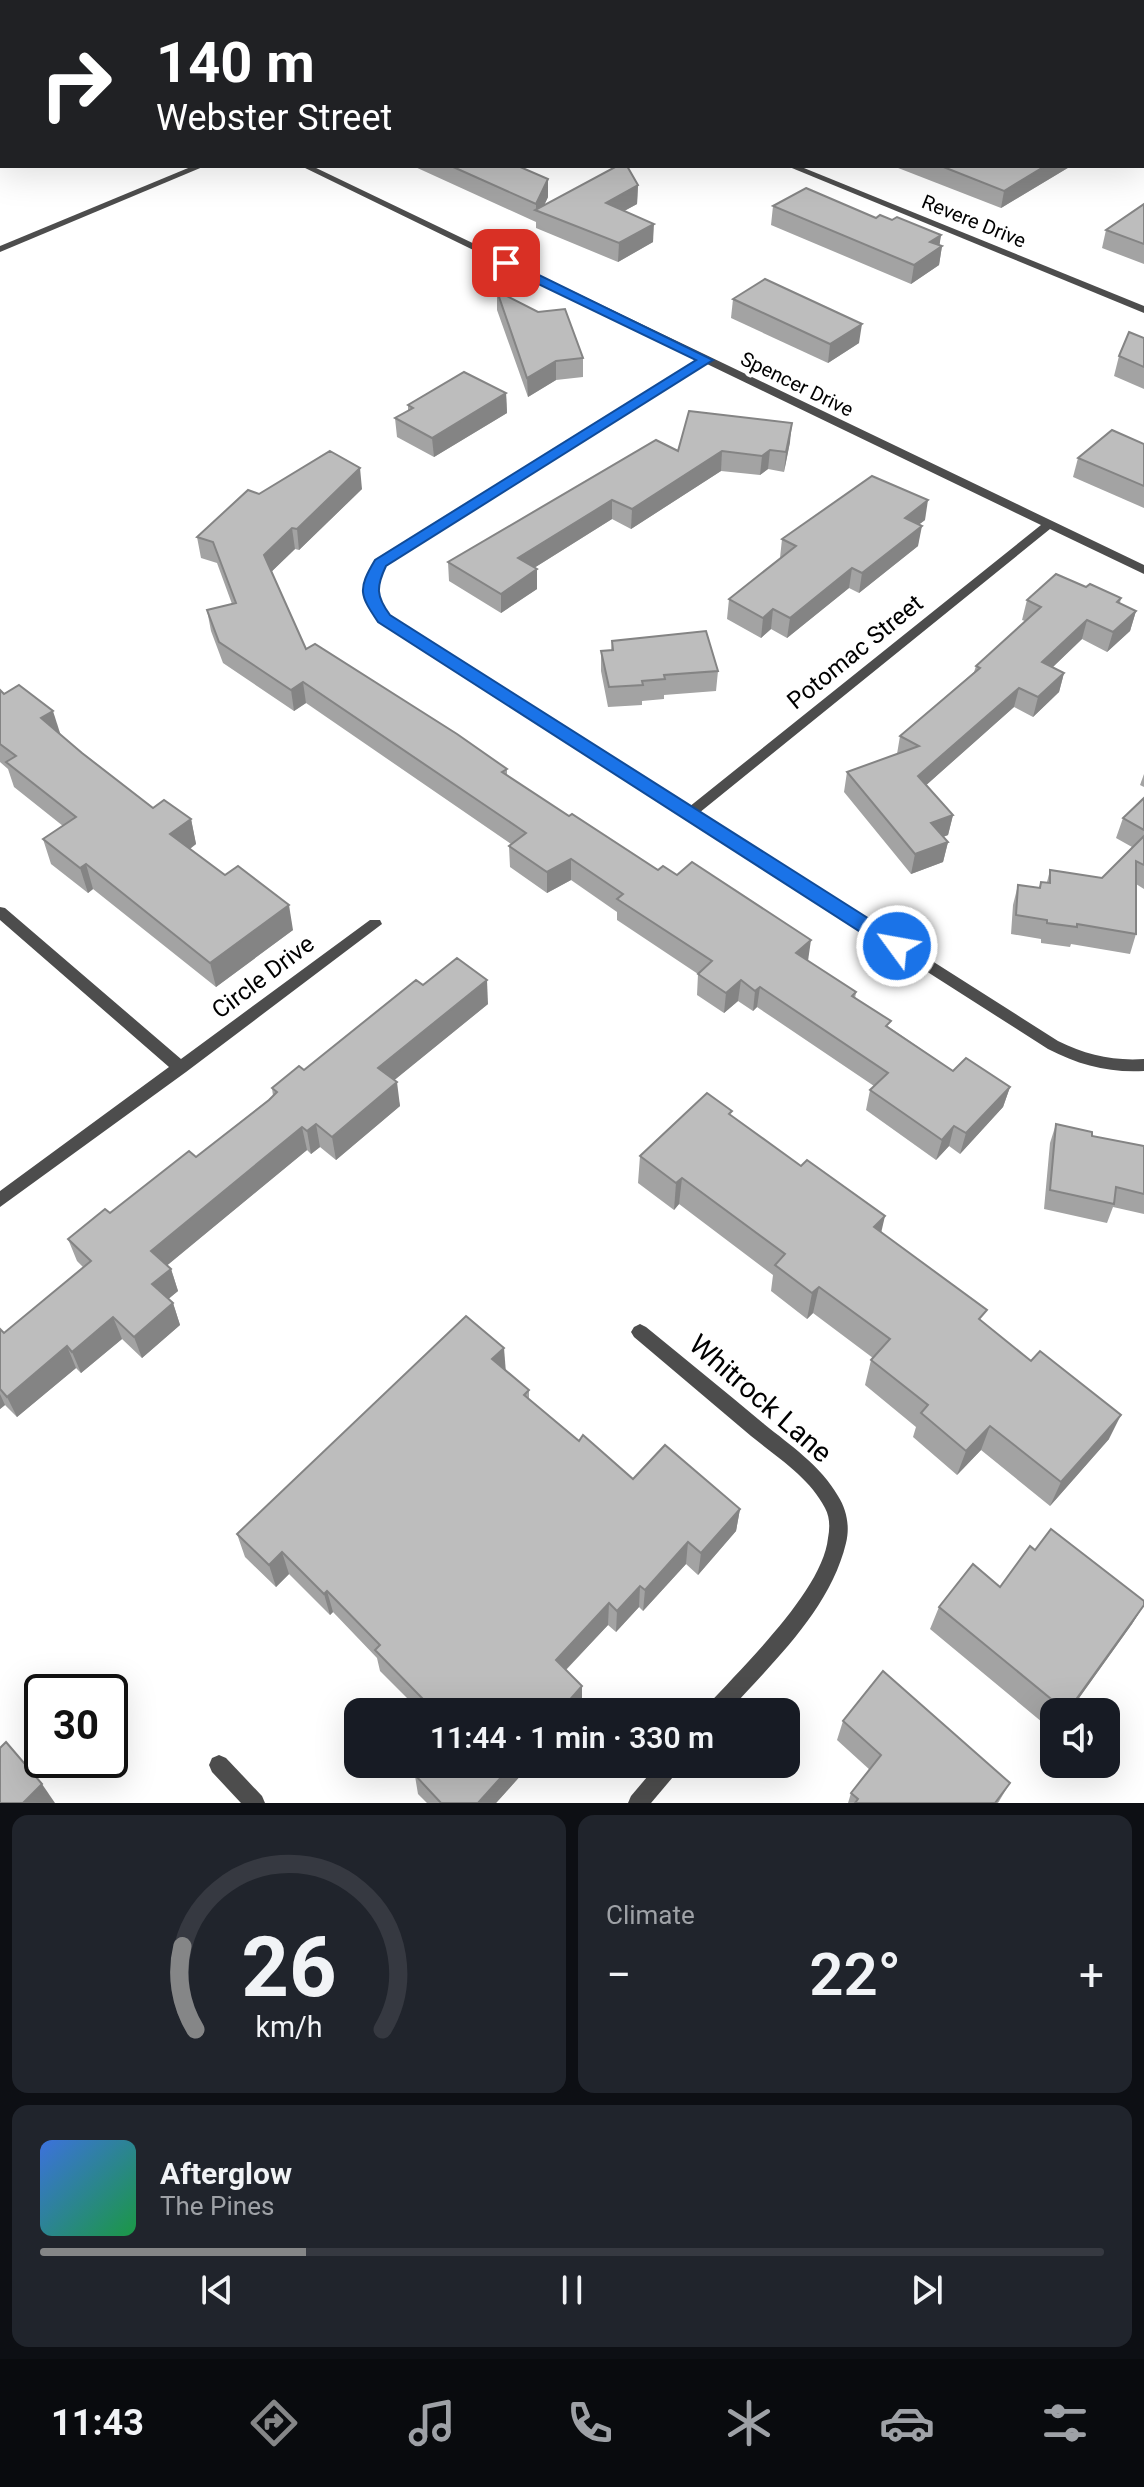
<!DOCTYPE html>
<html lang="en">
<head>
<meta charset="utf-8">
<style>
  body { margin:0; font-family:Roboto,sans-serif; background:#20242c; color:#f1f3f6; height:100vh; display:flex; flex-direction:column; font-size:30px; white-space:nowrap }
  * { box-sizing:border-box; margin:0 }
  p { font-size:26px; color:#9ea1a6 }
  .icon { flex:none; width:44px; height:44px; fill:none; stroke:currentColor; stroke-width:2; stroke-linecap:round; stroke-linejoin:round }
  .map { position:relative; height:1803px; overflow:hidden }
  .side { display:flex; flex-direction:column; gap:12px; padding:12px; background:#0d0f14; flex:1 }
  .side>* { flex:none }
  .guide { position:absolute; left:0px; top:0px; width:1144px; height:168px; box-shadow:0 8px 32px #0002; background:#202124; color:#fff; overflow:hidden }
  .buttons { position:absolute; left:1040px; top:1698px; display:grid; gap:16px }
  .buttons a { display:grid; place-items:center; width:80px; height:80px; border-radius:16px; background:#171b24; box-shadow:0 8px 32px #0002; font-size:40px }
  .speed { position:absolute; left:24px; top:1674px; display:flex; gap:16px; font-size:40px; font-weight:700; text-align:center }
  .speed>* { display:grid; place-content:center; width:104px; height:104px; border-radius:50%; background:#171b24; box-shadow:0 8px 32px #0002; line-height:1 }
  .speed .limit { border:4px solid #111; border-radius:12px; background:#fff; color:#111 }
  .pin { position:absolute; display:grid; place-items:center; width:68px; height:68px; color:#fff; margin:-34px; border-radius:16px; box-shadow:0 4px 12px #0006 }
  .me { position:absolute; width:88px; margin:-44px; rotate:302deg; stroke-linejoin:round; filter:drop-shadow(0 0 6px #0008) }
  .turn { display:flex; align-items:center; gap:28px; height:168px; padding:0 24px; font-size:36px }
  .turn .icon { width:104px; height:104px; stroke-width:2.5 }
  .turn b { display:block; font-size:56px; line-height:68px }
  .big { font-size:60px; font-weight:600; line-height:1.1 }
  .side .tile { flex:1; display:flex; flex-direction:column; justify-content:center; gap:12px; min-width:0; padding:0 28px; border-radius:16px; background:#20242c }
  .side .dial { align-items:center; gap:0 }
  .dial svg { height:208px; overflow:visible; fill:none; stroke:#363941; stroke-width:7; stroke-linecap:round; text-anchor:middle }
  .dial text { fill:#f1f3f6; stroke:none }
  .song { display:flex; align-items:center; gap:24px }
  .cover { width:96px; height:96px; border-radius:12px; background:linear-gradient(135deg,hsl(220 70% 55%),hsl(140 70% 35%)) }
  .played { height:8px; border-radius:4px; background:linear-gradient(90deg,#858687 25%,#363941 25%) }
  .keys { display:flex; justify-content:space-around; direction:ltr }
  .heat { display:flex; justify-content:space-between; align-items:center; font-size:44px; direction:ltr }
  .side .tiles { flex:1; display:grid; gap:12px; grid-template-columns:1fr 1fr }
  .tile:last-child { grid-column:span 2 }
  .trip { position:absolute; left:344px; top:1698px; width:456px; height:80px; border-radius:16px; background:#171b24; box-shadow:0 8px 32px #0002; font-weight:600; line-height:80px; text-align:center }
  .dock { display:flex; height:128px; justify-content:space-around; align-items:center; background:#090b0e; color:#9ea1a6 }
  .dock .icon { width:56px; height:56px }
  .dock .current { color:#858687 }
  .dock b { font-size:36px; color:#f1f3f6 }
  .map>svg:first-child { display:block }
  .lines { fill:none; stroke-linecap:round; stroke-linejoin:round }
  .minor { fill:#4d4d4d; fill-rule:evenodd }
  .wall { fill:#a3a3a3 }
  .shaded-wall { fill:#848484 }
  .building { fill:#bdbdbd; stroke:#848484; stroke-width:2 }
  .route { fill:#1a73e8; stroke:#114b97; stroke-width:2 }
  .labels { text-anchor:middle; stroke-width:7; stroke-linejoin:round; paint-order:stroke }
  .far-street-label { font-size:20px; fill:#000; stroke:#fff }
  .street-label { font-size:24px; fill:#000; stroke:#fff }
  .near-street-label { font-size:28px; fill:#000; stroke:#fff }
</style>
</head>
<body>
<div class="map">
<svg width="1144" height="1803" viewBox="0 0 1144 1803">
  <rect width="100%" height="100%" fill="#fff"/>
  <g class="lines">
    <g class="minor">
      <path d="M313,0H324L326,2H315Z"/>
      <path d="M529,0H540L542,2H531Z"/>
      <rect x="0" y="40" width="2" height="5"/>
      <rect x="1142" y="112" width="2" height="6"/>
      <path d="M193,166H205L0,252V246Z"/>
      <path d="M301,166H312L1144,565V574L1050,529L699,813L1058,1041C1086,1055 1113,1061 1144,1059V1071C1109,1073 1079,1065 1048,1049L380,622C366,599 363,584 376,560L699,360ZM707,364L1041,525L689,807L388,616C377,598 376,585 385,565Z"/>
      <path d="M787,166H799L1144,306V313Z"/>
      <path d="M0,907L5,908L181,1059L370,920H380L382,924L186,1072L0,1207V1191L169,1067L0,920Z"/>
      <path d="M640,1324L646,1327C685,1359 725,1391 764,1424C790,1445 821,1466 838,1496C847,1510 850,1527 846,1543C830,1610 772,1663 728,1712H705L708,1705C743,1666 823,1590 828,1538C830,1528 830,1517 825,1508C810,1478 777,1457 751,1436C712,1403 673,1370 634,1337L631,1332L634,1327Z"/>
      <path d="M219,1755L226,1758L262,1796L265,1803H241L212,1772L209,1765L212,1758Z"/>
      <path d="M658,1764H681L678,1771L651,1803H628L631,1796Z"/>
    </g>
  </g>
  <g class="wall">
    <path d="M5,0H292L296,2H9Z"/>
    <path d="M638,0H1144V83L1142,82V2H634Z"/>
    <path d="M413,166H518L548,179V197L544,205L638,185L637,204L624,211L653,242L618,262L536,228V222Z"/>
    <path d="M893,166H1071L1001,208Z"/>
    <path d="M1144,204V264L1102,248L1106,230Z"/>
    <path d="M773,206L892,220L941,235L939,245L942,246L939,265L911,284L771,225Z"/>
    <path d="M497,291L583,358V377L556,380L528,397L497,310Z"/>
    <path d="M733,299L859,343L828,363L731,318Z"/>
    <path d="M1144,338V389L1114,376L1119,356Z"/>
    <path d="M506,393L507,413L434,457L397,437L395,418L408,411V405Z"/>
    <path d="M790,442L784,472L768,469L760,475L721,471L631,529L612,519L534,568L537,569V589L501,613L449,581L448,562L678,451Z"/>
    <path d="M1144,444V508L1073,477L1078,458Z"/>
    <path d="M362,489L299,550L295,549L271,572L306,649L507,769V775L569,816L808,961L856,992L855,999L889,1027L953,1071L1010,1087L1003,1107L960,1154L949,1146L936,1160L866,1110L870,1090L874,1086L757,1007L753,1011L738,1001L724,1013L697,995L698,974L617,920V912L571,880L547,893L510,867L509,846L511,844L306,703L294,711L223,663L211,631L207,610L232,604L217,563L201,558L197,537L259,494Z"/>
    <path d="M925,520L919,524L918,546L859,593L849,588L787,638L771,629L761,638L727,619L729,599L780,558L782,539Z"/>
    <path d="M1086,587L1121,598L1120,603L1136,611L1130,631L1107,652L1082,639L1053,667L1064,673L1059,692L1033,717L1014,707L926,785L953,815L948,835L943,837L948,842L943,862L911,874L844,792L847,772L897,754L900,736L974,672L976,666L1025,621L1022,620L1027,600Z"/>
    <path d="M612,641L718,671L716,691L664,695V699L642,701V705L608,707L601,671V651H611Z"/>
    <path d="M0,690L60,735L153,808L191,819L196,844L190,849L293,930L216,987L93,889L88,893L51,864L43,839L63,826L14,787L8,769L0,762Z"/>
    <path d="M1144,774V787L1140,785Z"/>
    <path d="M1144,798V889L1136,884V934L1130,954L1071,944L1070,947L1041,943V939L1011,934L1013,905L1018,885L1039,888L1041,882H1047L1050,870L1102,878L1132,847L1116,838L1123,818Z"/>
    <path d="M423,985L488,1004L394,1080L400,1106L336,1160L320,1147L311,1154L307,1150L167,1265L171,1269L178,1291L168,1299L173,1303L180,1325L142,1358L122,1339L81,1373L76,1368L17,1417L5,1405L0,1409V1329L4,1333L83,1267L77,1261L68,1239L196,1157L273,1096L272,1088L304,1070Z"/>
    <path d="M731,1116L881,1232L983,1322L1109,1439L1050,1506L981,1450L957,1475L913,1437L916,1427L865,1385L871,1360L873,1358L813,1313L807,1319L771,1291L773,1275L679,1204L674,1210L638,1183L640,1156Z"/>
    <path d="M1056,1124L1092,1136L1144,1146V1214L1113,1207L1107,1223L1044,1209L1050,1143Z"/>
    <path d="M505,1371L529,1390V1399L579,1441L633,1479L740,1509L736,1531L698,1575L686,1564L643,1611L639,1607L616,1632L608,1625L566,1670L582,1686V1706L577,1712H413L417,1708L380,1671L377,1658L333,1612L330,1615L289,1574L276,1587L245,1557L237,1534Z"/>
    <path d="M1035,1550L1144,1605L1132,1624L1069,1712H1054V1732L930,1629L939,1607L1000,1587Z"/>
    <path d="M843,1721L1010,1783L998,1803H848L851,1793L870,1770L837,1740Z"/>
    <path d="M403,1764H531L496,1803H427L418,1794L415,1776Z"/>
  </g>
  <g class="shaded-wall">
    <path d="M2,98V118L0,119V99Z"/>
    <path d="M1045,166H1071L1001,208L1004,191Z"/>
    <path d="M548,179V197L541,212L536,210V204Z"/>
    <path d="M638,185L637,204L606,221V203Z"/>
    <path d="M654,224L653,242L618,262L619,243Z"/>
    <path d="M941,235L939,249L942,246L939,265L911,284L914,265L930,242Z"/>
    <path d="M862,324L859,343L828,363L830,344Z"/>
    <path d="M556,361V380L528,397L527,378Z"/>
    <path d="M506,393L507,413L434,457L432,438Z"/>
    <path d="M792,423L790,442L784,472L786,452Z"/>
    <path d="M770,450L768,469L760,475L762,456Z"/>
    <path d="M722,451L721,471L631,529L632,509Z"/>
    <path d="M360,468L362,489L299,550L297,529Z"/>
    <path d="M612,500V519L518,578V558Z"/>
    <path d="M928,500L925,520L902,538L905,518Z"/>
    <path d="M922,526L918,546L859,593L862,573Z"/>
    <path d="M292,528L295,549L267,576L264,555Z"/>
    <path d="M852,568L849,588L787,638L790,618Z"/>
    <path d="M537,569V589L501,613V594Z"/>
    <path d="M773,609L771,629L761,638L763,618Z"/>
    <path d="M1136,611L1130,631L1107,652L1113,632Z"/>
    <path d="M1087,620L1082,639L1037,682L1042,662Z"/>
    <path d="M1064,673L1059,692L1033,717L1038,697Z"/>
    <path d="M303,682L306,703L294,711L291,690Z"/>
    <path d="M1019,688L1014,707L914,796L918,776Z"/>
    <path d="M53,711L61,736L41,718Z"/>
    <path d="M953,815L948,835L927,843L931,823Z"/>
    <path d="M191,819L196,844L176,859L170,834Z"/>
    <path d="M948,842L943,862L911,874L915,854Z"/>
    <path d="M571,859V880L547,893V872Z"/>
    <path d="M86,864L93,889L88,893L80,868Z"/>
    <path d="M289,905L293,930L216,987L210,963Z"/>
    <path d="M811,940L808,961L796,953Z"/>
    <path d="M487,980L488,1004L381,1091L378,1068Z"/>
    <path d="M741,980L738,1001L724,1013L726,993Z"/>
    <path d="M760,987L757,1007L753,1011L755,991Z"/>
    <path d="M397,1082L400,1106L336,1160L332,1137Z"/>
    <path d="M1010,1087L1003,1107L960,1154L966,1133Z"/>
    <path d="M316,1124L320,1147L311,1154L307,1131Z"/>
    <path d="M954,1126L949,1146L936,1160L942,1140Z"/>
    <path d="M302,1127L307,1150L158,1273L151,1251Z"/>
    <path d="M682,1178L679,1204L674,1210L676,1183Z"/>
    <path d="M885,1216L879,1242L874,1227Z"/>
    <path d="M171,1269L178,1291L160,1306L152,1284Z"/>
    <path d="M819,1287L813,1313L807,1319L812,1293Z"/>
    <path d="M173,1303L180,1325L142,1358L134,1337Z"/>
    <path d="M113,1317L122,1339L81,1373L72,1352Z"/>
    <path d="M67,1346L76,1368L17,1417L7,1397Z"/>
    <path d="M504,1348L506,1373L492,1359Z"/>
    <path d="M0,1394L5,1405L0,1409Z"/>
    <path d="M1121,1415L1109,1439L1050,1506L1061,1482Z"/>
    <path d="M990,1426L981,1450L957,1475L966,1451Z"/>
    <path d="M740,1509L736,1531L698,1575L701,1553Z"/>
    <path d="M688,1542L686,1564L643,1611L645,1590Z"/>
    <path d="M282,1552L289,1574L276,1587L269,1565Z"/>
    <path d="M640,1586L639,1607L616,1632L617,1611Z"/>
    <path d="M327,1591L333,1612L330,1615L324,1594Z"/>
    <path d="M609,1603L608,1625L556,1680V1660Z"/>
    <path d="M1144,1605L1132,1624L1069,1712H1067Z"/>
    <path d="M582,1686V1706L577,1712H559Z"/>
    <path d="M513,1764H531L496,1803H478Z"/>
    <path d="M42,1784L55,1803H23Z"/>
  </g>
  <g class="building">
    <path d="M37,0H292L296,2H41Z"/>
    <path d="M638,0H726L722,2H634Z"/>
    <path d="M734,0H1144V65L1142,64V2H739Z"/>
    <path d="M0,71L2,72V98L0,99Z"/>
    <path d="M451,166H518L548,179L536,204Z"/>
    <path d="M617,166H627L638,185L606,203L654,224L619,243L535,210Z"/>
    <path d="M941,166H1045L1004,191Z"/>
    <path d="M806,188L876,218L880,215L892,220L897,217L941,235L930,242L942,246L914,265L773,206Z"/>
    <path d="M1144,204V244L1106,230Z"/>
    <path d="M765,279L862,324L830,344L733,299Z"/>
    <path d="M497,291L538,312L565,309L583,358L556,361L527,378Z"/>
    <path d="M1129,332L1144,338V367L1119,356Z"/>
    <path d="M464,372L506,393L432,438L395,418L413,408L408,405Z"/>
    <path d="M689,411L792,423L786,452L770,450L762,456L722,451L632,509L612,500L518,558L537,569L501,594L448,562L656,440L678,451Z"/>
    <path d="M1112,430L1144,444V486L1078,458Z"/>
    <path d="M330,451L360,468L297,529L292,528L264,555L306,649L315,644L457,734L507,769L502,772L569,816L572,814L658,870L663,866L677,875L692,862L811,940L796,953L856,992L852,996L891,1021L886,1026L953,1071L966,1058L1010,1087L966,1133L954,1126L942,1140L870,1090L888,1073L760,987L755,991L741,980L726,993L698,974L712,961L617,899L623,894L571,859L547,872L509,846L526,833L303,682L291,690L219,642L207,610L236,603L213,542L197,537L248,490L259,494Z"/>
    <path d="M872,476L928,500L905,518L922,526L862,573L852,568L790,618L773,609L763,618L729,599L796,546L782,539Z"/>
    <path d="M1056,574L1086,587L1090,584L1121,598L1117,602L1136,611L1113,632L1087,620L1042,662L1064,673L1038,697L1019,688L918,776L953,815L931,823L948,842L915,854L847,772L919,746L900,736L980,668L976,666L1041,607L1027,600Z"/>
    <path d="M706,631L718,671L664,675L665,679L642,681L643,685L609,687L601,651L613,650L612,641Z"/>
    <path d="M19,685L53,711L41,718L82,753L153,808L164,800L191,819L170,834L225,875L238,866L289,905L210,963L86,864L80,868L43,839L76,817L6,762L16,756L0,744V690L4,694Z"/>
    <path d="M1144,798V830L1123,818Z"/>
    <path d="M1144,836V865L1136,861V934L1077,924V927L1047,923V920L1016,915L1018,885L1040,888L1041,882L1050,883V870L1102,878Z"/>
    <path d="M457,958L487,980L378,1068L397,1082L332,1137L316,1124L307,1131L302,1127L151,1251L171,1269L152,1284L173,1303L134,1337L113,1317L72,1352L67,1346L7,1397L0,1389V1329L4,1333L91,1261L68,1239L105,1209L110,1213L189,1151L196,1157L269,1100L277,1092L272,1088L299,1066L304,1070L416,980L423,985Z"/>
    <path d="M707,1093L732,1111L729,1114L801,1166L807,1160L885,1216L874,1227L987,1310L979,1319L1031,1361L1040,1351L1121,1415L1061,1482L990,1426L966,1451L921,1413L928,1405L871,1360L890,1339L819,1287L812,1293L775,1265L785,1254L682,1178L676,1183L640,1156Z"/>
    <path d="M1056,1124L1092,1132V1136L1144,1146V1194L1116,1187L1114,1204L1050,1190Z"/>
    <path d="M466,1316L504,1348L492,1359L529,1390L524,1395L579,1441L583,1435L633,1479L665,1445L740,1509L701,1553L688,1542L645,1590L640,1586L617,1611L609,1603L556,1660L582,1686L559,1712H413L424,1700L375,1650L380,1645L327,1591L324,1594L282,1552L269,1565L237,1534Z"/>
    <path d="M1051,1529L1144,1601V1605L1067,1712L939,1607L973,1564L1000,1587L1030,1546L1035,1550Z"/>
    <path d="M883,1671L1010,1783L995,1803H855L858,1799L851,1793L881,1755L843,1721Z"/>
    <path d="M6,1742L42,1784L23,1803H0V1748Z"/>
    <path d="M417,1764H513L478,1803H441L415,1775L421,1768Z"/>
  </g>
  <path class="route" d="M506,259L713,360L386,566C376,587 376,596 390,615L904,941V951H890L378,622C360,595 357,590 375,560L696,360L501,266V260Z"/>
  <g class="labels">
    <g class="far-street-label">
      <text transform="translate(974 221) rotate(22)" y="7">Revere Drive</text>
      <text transform="translate(797 384) rotate(26)" y="7">Spencer Drive</text>
    </g>
    <g class="street-label">
      <text transform="translate(855 652) rotate(-39)" y="8">Potomac Street</text>
      <text transform="translate(263 977) rotate(-37)" y="8">Circle Drive</text>
    </g>
    <g class="near-street-label">
      <text transform="translate(761 1398) rotate(41)" y="10">Whitrock Lane</text>
    </g>
  </g>
</svg>
<div class="buttons">
<a><svg class="icon" aria-label="sound" viewBox="0 0 24 24"><path d="M4 9h4l5-4v14l-5-4H4zM17 9q2 3 0 6"/></svg></a>
</div>
<div class="speed"><div class="limit">30</div></div>
<div class="pin" style="left:506px;top:263px;background:#d93025"><svg class="icon" aria-label="arrive" viewBox="0 0 24 24"><path d="M6 21V4h12l-3 4 3 4H6"/></svg></div>
<svg class="me" style="left:897px;top:946px" viewBox="-20 -20 40 40"><circle r="17" fill="#1a73e8" stroke="#fff" stroke-width="3"/><path d="M0-11L8 9 0 5-8 9z" fill="#fff"/></svg>
<div class="trip">11:44 · 1 min · 330 m</div>
<div class="guide">
<div class="turn"><svg class="icon" aria-label="right" viewBox="0 0 24 24"><path d="M7 20v-9h11M14 6l5 5-5 5"/></svg><div><b>140 m</b>Webster Street</div></div>
</div>
</div>
<section class="side">
<div class="tiles">
<div class="tile dial"><svg viewBox="0 0 100 80">
<path d="M14 69A42 42 0 1 1 86 69"/>
<path d="M14 69A42 42 0 0 1 9 37" stroke="#858687"/>
<text x="50" y="56" font-size="32" font-weight="700">26</text>
<text x="50" y="72" font-size="11">km/h</text>
</svg></div>
<div class="tile"><p>Climate</p>
<div class="heat"><a>−</a><b class="big">22°</b><a>+</a></div>
</div>
<div class="tile">
<div class="song"><i class="cover"></i><div><b>Afterglow</b><p>The Pines</p></div></div>
<div class="played"></div>
<div class="keys"><svg class="icon" aria-label="previous" viewBox="0 0 24 24"><path d="M18 5L8 12l10 7zM5 5v14"/></svg><svg class="icon" aria-label="pause" viewBox="0 0 24 24"><path d="M8 5v14M16 5v14"/></svg><svg class="icon" aria-label="next" viewBox="0 0 24 24"><path d="M6 5l10 7-10 7zM19 5v14"/></svg></div>
</div>
</div>
</section>
<nav class="dock">
<b>11:43</b>
<svg class="icon current" aria-label="directions" viewBox="0 0 24 24"><path d="M12 3l9 9-9 9-9-9zM9 14v-3h6M13 9l2 2-2 2"/></svg>
<svg class="icon" aria-label="music" viewBox="0 0 24 24"><path d="M9 18V5l10-2v13"/><circle cx="6" cy="18" r="3"/><circle cx="16" cy="16" r="3"/></svg>
<svg class="icon" aria-label="phone" viewBox="0 0 24 24"><path d="M5 4h4l2 5-3 2q2 4 5 5l2-3 5 2v4C11 20 4 13 5 4z"/></svg>
<svg class="icon" aria-label="climate" viewBox="0 0 24 24"><path d="M12 3v18M4 7l16 10M4 17L20 7"/></svg>
<svg class="icon" aria-label="car" viewBox="0 0 24 24"><path d="M5 17H2v-5l4-1 3-4h7l3 4 3 1v5h-3M9 17h6M6 11h13"/><circle cx="7" cy="17" r="2"/><circle cx="17" cy="17" r="2"/></svg>
<svg class="icon" aria-label="filters" viewBox="0 0 24 24"><path d="M4 7h16M4 17h16"/><circle cx="9" cy="7" r="2"/><circle cx="15" cy="17" r="2"/></svg>
</nav>
</body>
</html>
